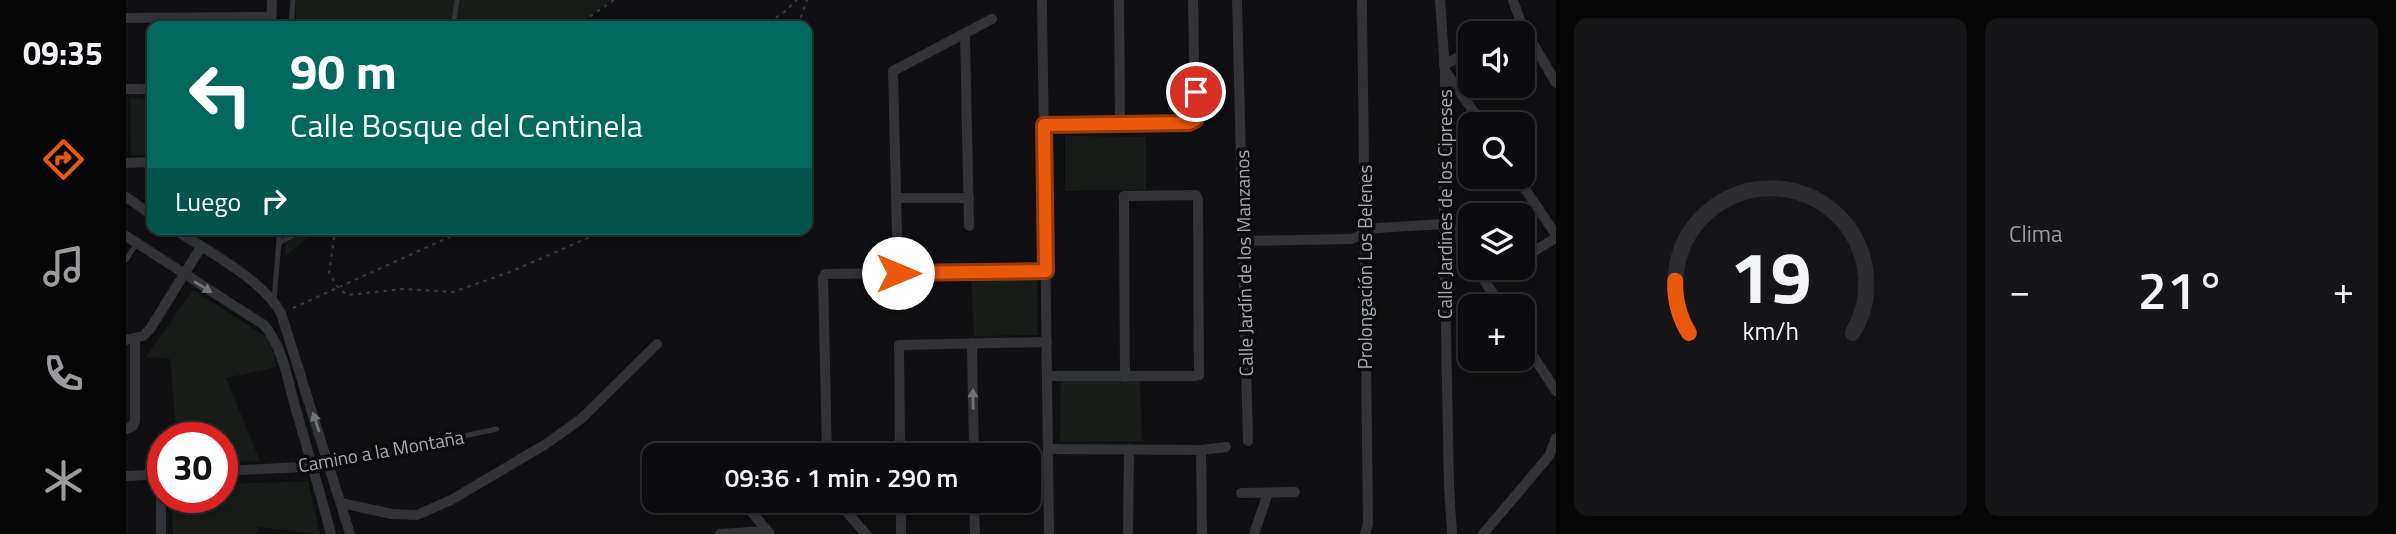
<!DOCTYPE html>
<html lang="es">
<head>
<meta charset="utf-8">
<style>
  body { margin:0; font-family:"Titillium Web",sans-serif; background:#151517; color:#f1f3f6; height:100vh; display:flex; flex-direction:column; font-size:26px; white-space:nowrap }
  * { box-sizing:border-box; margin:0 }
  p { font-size:23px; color:#9a9b9e }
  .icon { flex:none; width:38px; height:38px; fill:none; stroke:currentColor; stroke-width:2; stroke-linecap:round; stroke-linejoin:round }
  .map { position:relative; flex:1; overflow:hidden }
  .sheet { display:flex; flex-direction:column; gap:18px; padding:18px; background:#070708; width:840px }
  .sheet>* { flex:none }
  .guide { position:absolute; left:21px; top:21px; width:665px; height:214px; border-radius:14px; box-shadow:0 4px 10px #0003,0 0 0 2px #2c2c2e; background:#00695c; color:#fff; overflow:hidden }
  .buttons { position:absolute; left:1332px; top:21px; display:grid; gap:14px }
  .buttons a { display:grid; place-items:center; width:77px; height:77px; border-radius:14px; background:#0c0c0e; box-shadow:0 4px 10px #0003,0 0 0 2px #2c2c2e; font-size:35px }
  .speed { position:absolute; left:21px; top:422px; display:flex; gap:14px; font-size:35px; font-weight:700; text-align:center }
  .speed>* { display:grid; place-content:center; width:91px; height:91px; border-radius:50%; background:#0c0c0e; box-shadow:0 4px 10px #0003,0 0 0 2px #2c2c2e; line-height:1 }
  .speed .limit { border:10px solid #d22; background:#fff; color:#111 }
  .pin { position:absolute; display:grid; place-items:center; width:60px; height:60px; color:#fff; margin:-30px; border:4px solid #fff; border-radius:50%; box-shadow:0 2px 7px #0007 }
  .me { position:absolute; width:77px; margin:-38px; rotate:90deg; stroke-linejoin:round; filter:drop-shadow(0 0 5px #0008) }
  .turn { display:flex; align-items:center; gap:24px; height:147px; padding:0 28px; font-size:32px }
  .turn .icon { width:91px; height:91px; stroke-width:2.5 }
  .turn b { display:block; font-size:49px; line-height:60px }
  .then { display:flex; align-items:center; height:66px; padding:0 28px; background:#0003; gap:14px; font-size:26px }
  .big { font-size:52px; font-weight:600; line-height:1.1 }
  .sheet .widget { flex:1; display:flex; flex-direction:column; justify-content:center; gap:10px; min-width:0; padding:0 24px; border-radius:14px; background:#151517 }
  .sheet .dial { align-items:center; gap:0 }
  .dial svg { height:182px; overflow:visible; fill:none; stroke:#2c2c2e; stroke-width:7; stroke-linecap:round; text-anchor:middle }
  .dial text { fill:#f1f3f6; stroke:none }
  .heat { display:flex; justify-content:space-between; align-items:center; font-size:38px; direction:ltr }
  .sheet .tiles { flex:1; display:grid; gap:18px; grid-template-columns:repeat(2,1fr) }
  .trip { position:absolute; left:516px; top:443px; width:399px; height:70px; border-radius:14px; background:#0c0c0e; box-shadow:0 4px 10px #0003,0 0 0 2px #2c2c2e; font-weight:600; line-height:70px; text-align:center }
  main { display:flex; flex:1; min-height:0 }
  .tab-bar { display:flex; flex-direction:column; width:126px; justify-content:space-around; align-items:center; background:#050506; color:#9a9b9e }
  .tab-bar .icon { width:49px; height:49px }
  .tab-bar .on { color:#ea580c }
  .tab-bar b { font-size:32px; color:#f1f3f6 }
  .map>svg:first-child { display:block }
  .green { fill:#171c18 }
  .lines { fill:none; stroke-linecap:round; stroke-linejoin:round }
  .path { stroke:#38393d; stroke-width:2; stroke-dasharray:3.5 5; stroke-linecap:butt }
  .service { stroke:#323336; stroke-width:5 }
  .minor { stroke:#323336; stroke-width:10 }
  .oneway { fill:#70737a }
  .route-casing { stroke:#983908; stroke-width:18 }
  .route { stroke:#ea580c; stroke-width:12 }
  .labels { text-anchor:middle; stroke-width:7; stroke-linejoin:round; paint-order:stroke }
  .street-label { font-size:19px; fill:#a3a7b1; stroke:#0c0c0d }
</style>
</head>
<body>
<main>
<nav class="tab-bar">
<b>09:35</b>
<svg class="icon on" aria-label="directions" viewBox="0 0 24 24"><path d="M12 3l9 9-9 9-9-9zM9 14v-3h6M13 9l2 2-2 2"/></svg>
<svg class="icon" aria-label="music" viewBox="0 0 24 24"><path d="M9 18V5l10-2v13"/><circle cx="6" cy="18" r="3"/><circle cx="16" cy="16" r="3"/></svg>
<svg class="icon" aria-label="phone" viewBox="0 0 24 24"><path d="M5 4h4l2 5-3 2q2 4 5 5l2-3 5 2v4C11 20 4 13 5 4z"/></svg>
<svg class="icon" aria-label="climate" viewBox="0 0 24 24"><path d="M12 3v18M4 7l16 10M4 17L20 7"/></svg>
</nav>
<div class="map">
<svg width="1430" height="534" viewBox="0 0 1430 534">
  <rect width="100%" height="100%" fill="#101012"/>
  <g class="green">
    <path d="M170,0H485L451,26H169Z"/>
    <path d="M4,98L26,99V155H5Z"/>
    <path d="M939,136L1020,137V190L939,191Z"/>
    <path d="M160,229H192L159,256Z"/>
    <path d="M845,275H911L912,335L848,336Z"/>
    <path d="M67,290L145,340L150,367L100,378L134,461L96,463V438L51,437L44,359L20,357Z"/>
    <path d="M935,378L1014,380L1016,441H934Z"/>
    <path d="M182,481L194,534L133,527L130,534H47L46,497H96V484Z"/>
  </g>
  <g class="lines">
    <g class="path">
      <path d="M450,26L488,0"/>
      <path d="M635,26L656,14L671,0"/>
      <path d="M672,26L681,0"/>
      <path d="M212,229L208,238L203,273L213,289L222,295L277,289L327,292L384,272L464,237L478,229"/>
      <path d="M167,308L341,229"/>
    </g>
    <g class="service">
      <path d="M165,26L167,0"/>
      <path d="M327,26L331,0"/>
      <path d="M153,243L178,229"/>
      <path d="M0,260L11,243"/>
      <path d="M148,300L154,229"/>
      <path d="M203,464L371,429"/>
    </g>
    <g class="minor">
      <path d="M916,0L923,534"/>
      <path d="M993,0L994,123"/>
      <path d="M1111,0L1122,441"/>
      <path d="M1236,0L1242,524L1239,534"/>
      <path d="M1314,0L1319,71L1318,224L1323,487L1326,534"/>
      <path d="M1387,0L1395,23L1430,83"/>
      <path d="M0,18L145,17"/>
      <path d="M145,26L146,0"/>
      <path d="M1376,33L1395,23"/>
      <path d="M839,35L843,226"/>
      <path d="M1318,65L1344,51"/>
      <path d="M1320,72L1356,124"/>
      <path d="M0,89H26"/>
      <path d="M918,125L1063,123L1069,120L1067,0"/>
      <path d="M0,163L26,162"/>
      <path d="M1391,177L1430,235"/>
      <path d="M0,197L26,215"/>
      <path d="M770,198H843"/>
      <path d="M48,229C81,251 136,279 155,313L224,534"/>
      <path d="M0,236L138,325C157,347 162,382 170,410C182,451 194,492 205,534"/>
      <path d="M1117,241L1226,239L1250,228L1318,224L1326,228L1344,257"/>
      <path d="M1396,258L1430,238"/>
      <path d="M1350,268L1375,306"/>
      <path d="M772,273L767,71L866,19"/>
      <path d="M1358,280L1379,268"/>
      <path d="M1396,339L1430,391"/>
      <path d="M0,340L17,336L24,329L75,247"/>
      <path d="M846,343L848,455"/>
      <path d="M921,376H1069L1073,375L1072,200L1070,195L998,196L999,377"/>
      <path d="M0,429L6,427L9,421V339"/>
      <path d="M923,449L1075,450L1100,447"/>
      <path d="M1075,450L1076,534"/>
      <path d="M701,455L697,278L699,274L920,271"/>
      <path d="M774,455L773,345L921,342"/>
      <path d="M96,471L195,466"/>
      <path d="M0,476L37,474"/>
      <path d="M1115,493L1169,492"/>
      <path d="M710,500L740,534"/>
      <path d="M775,500V534"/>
      <path d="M848,500L849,534"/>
      <path d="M215,503L266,514L291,515L325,500L420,444L455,419L531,344"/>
      <path d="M625,511L643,533"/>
      <path d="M35,534V474"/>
      <path d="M594,534L641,531"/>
      <path d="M1002,534L1003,449"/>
      <path d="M1128,534L1142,493"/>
      <path d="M1357,534L1423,456L1430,438"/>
    </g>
  </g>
  <defs><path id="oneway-solid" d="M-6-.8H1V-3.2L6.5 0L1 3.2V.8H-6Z" transform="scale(1.75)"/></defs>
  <g class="oneway">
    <use href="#oneway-solid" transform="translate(77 287) rotate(32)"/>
    <use href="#oneway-solid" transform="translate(847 399) rotate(-91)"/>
    <use href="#oneway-solid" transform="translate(190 422) rotate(-108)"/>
  </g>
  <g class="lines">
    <defs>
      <path id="route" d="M772,273L920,271L918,125L1063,123L1069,120L1070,92"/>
    </defs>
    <use href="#route" class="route-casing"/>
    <use href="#route" class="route"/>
  </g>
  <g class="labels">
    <g class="street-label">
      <text transform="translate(1319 204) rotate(-90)" y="7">Calle Jardines de los Cipreses</text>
      <text transform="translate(1118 263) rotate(-91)" y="7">Calle Jardín de los Manzanos</text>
      <text transform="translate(1239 267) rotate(-90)" y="7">Prolongación Los Belenes</text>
      <text transform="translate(255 451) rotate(-10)" y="7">Camino a la Montaña</text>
    </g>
  </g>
</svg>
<div class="buttons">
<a><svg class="icon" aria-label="sound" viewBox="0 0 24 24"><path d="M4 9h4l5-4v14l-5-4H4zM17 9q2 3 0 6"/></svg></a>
<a><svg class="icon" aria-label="search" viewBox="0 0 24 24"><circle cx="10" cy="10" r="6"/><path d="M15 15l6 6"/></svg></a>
<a><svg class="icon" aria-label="layers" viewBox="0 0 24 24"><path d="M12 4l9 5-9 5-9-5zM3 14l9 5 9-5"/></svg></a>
<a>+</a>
</div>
<div class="speed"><div class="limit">30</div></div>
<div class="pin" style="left:1070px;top:92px;background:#d93025"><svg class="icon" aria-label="arrive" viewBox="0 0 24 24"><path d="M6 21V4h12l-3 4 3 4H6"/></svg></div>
<svg class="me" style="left:772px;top:273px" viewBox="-20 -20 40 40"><circle r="19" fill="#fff"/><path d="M0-13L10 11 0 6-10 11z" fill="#ea580c"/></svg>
<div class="trip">09:36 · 1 min · 290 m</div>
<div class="guide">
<div class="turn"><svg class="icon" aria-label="left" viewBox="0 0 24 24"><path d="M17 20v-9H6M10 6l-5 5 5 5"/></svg><div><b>90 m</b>Calle Bosque del Centinela</div></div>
<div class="then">Luego<svg class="icon" aria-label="right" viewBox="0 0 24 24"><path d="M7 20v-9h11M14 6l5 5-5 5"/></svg></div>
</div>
</div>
<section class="sheet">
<div class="tiles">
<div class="widget dial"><svg viewBox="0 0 100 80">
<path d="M14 69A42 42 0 1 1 86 69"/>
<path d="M14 69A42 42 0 0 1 8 46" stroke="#ea580c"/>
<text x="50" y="56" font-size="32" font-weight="700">19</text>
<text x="50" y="72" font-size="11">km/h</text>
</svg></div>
<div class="widget"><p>Clima</p>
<div class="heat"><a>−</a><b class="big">21°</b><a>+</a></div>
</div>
</div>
</section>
</main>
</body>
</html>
